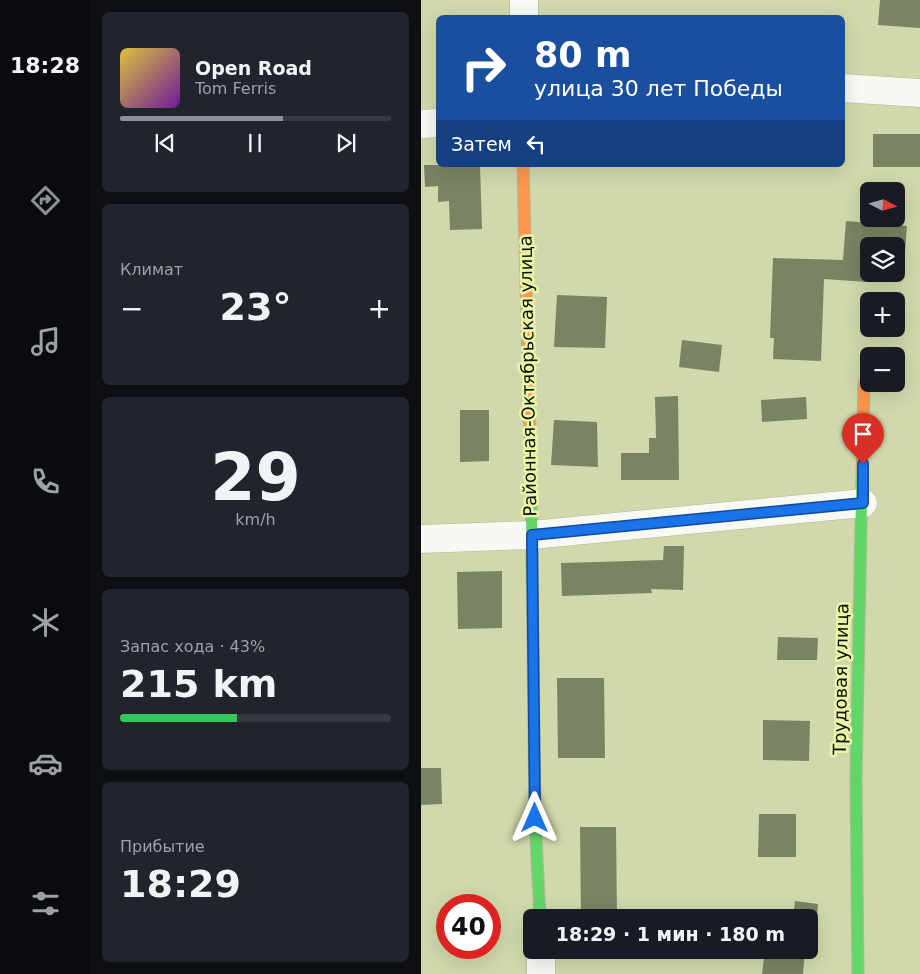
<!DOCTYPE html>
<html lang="ru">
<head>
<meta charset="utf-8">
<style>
  body { margin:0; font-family:"DejaVu Sans",sans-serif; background:#20242c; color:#f1f3f6; height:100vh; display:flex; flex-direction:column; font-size:19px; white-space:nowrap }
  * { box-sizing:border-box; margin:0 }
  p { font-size:16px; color:#9ea1a6 }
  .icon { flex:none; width:28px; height:28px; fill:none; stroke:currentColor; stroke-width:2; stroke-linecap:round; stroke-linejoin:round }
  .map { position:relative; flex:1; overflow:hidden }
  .panel { display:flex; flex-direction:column; gap:12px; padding:12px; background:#0d0f14; width:331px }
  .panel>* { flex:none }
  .top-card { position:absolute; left:15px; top:15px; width:409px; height:152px; border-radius:8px; box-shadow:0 5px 20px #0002; background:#1a4fa0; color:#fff; overflow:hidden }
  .needle { width:32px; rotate:96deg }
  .fabs { position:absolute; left:439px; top:182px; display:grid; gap:10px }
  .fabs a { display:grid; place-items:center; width:45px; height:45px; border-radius:8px; background:#171b24; box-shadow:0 5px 20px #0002; font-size:25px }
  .speed { position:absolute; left:15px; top:894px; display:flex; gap:10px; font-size:25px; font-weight:700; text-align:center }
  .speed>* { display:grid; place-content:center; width:65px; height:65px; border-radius:50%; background:#171b24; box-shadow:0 5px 20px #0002; line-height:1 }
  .speed .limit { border:8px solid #d22; background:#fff; color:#111 }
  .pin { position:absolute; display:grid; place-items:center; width:42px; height:42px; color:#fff; margin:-51px -21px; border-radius:50% 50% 50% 0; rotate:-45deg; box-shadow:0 0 5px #0007 }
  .pin .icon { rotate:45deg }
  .me { position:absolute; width:55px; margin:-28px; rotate:0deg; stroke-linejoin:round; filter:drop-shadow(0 0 4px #0008) }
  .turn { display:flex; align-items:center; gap:18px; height:105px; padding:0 15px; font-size:22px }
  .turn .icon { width:65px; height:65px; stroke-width:2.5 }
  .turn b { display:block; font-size:35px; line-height:42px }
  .then { display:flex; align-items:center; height:48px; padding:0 15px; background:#0003; gap:10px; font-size:19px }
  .big { font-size:38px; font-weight:700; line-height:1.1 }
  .panel .card { flex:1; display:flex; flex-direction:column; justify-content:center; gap:8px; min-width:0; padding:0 18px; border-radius:8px; background:#20242c }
  .panel .dial { align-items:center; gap:0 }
  .dial b { font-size:65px; line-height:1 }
  .song { display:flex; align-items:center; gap:15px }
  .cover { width:60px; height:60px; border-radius:8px; background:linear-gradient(135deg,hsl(50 70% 55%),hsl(280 70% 35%)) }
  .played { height:5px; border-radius:2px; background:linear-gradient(90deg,#8c9099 60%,#363941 60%) }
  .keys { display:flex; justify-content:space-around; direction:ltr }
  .heat { display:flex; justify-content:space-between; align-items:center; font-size:28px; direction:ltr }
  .charge { height:8px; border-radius:4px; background:linear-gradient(90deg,#34c759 43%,#363941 0) }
  .trip { position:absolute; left:102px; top:909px; width:295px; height:50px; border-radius:8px; background:#171b24; box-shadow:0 5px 20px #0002; font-weight:700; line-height:50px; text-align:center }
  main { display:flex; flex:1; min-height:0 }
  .dock { display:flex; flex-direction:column; width:90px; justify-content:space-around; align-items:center; background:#090b0e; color:#9ea1a6 }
  .dock .icon { width:35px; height:35px }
  .dock .current { color:#8c9099 }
  .dock b { font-size:22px; color:#f1f3f6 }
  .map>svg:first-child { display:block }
  .building { fill:#798463 }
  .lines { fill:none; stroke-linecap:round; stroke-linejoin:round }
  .street-casing { stroke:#b0b694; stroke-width:29 }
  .fast-casing { stroke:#b0b694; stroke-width:13 }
  .slow-casing { stroke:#b0b694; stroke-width:13 }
  .street { stroke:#f8f9f3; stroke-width:28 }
  .fast { stroke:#63d668; stroke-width:11 }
  .slow { stroke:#ff974d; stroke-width:11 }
  .route-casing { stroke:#114b97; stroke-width:12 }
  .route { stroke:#1a73e8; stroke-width:9 }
  .labels { text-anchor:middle; stroke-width:5; stroke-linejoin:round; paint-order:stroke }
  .street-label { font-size:18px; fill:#0e1000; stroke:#ebf6a8 }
</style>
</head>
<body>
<main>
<nav class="dock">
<b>18:28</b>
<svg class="icon current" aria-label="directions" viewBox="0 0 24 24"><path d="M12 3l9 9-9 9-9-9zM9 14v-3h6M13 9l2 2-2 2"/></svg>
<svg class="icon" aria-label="music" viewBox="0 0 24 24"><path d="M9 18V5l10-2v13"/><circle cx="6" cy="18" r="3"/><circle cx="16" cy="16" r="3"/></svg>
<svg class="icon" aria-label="phone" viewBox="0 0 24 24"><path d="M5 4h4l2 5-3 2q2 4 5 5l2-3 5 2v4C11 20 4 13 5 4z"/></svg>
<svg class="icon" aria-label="climate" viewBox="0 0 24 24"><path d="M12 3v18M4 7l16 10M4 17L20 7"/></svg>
<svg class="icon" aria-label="car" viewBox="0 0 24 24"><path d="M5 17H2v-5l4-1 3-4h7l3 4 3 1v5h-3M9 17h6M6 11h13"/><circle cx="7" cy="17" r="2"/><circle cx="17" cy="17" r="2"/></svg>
<svg class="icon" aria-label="filters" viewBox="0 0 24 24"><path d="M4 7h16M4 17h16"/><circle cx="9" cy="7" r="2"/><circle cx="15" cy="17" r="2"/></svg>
</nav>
<section class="panel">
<div class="card">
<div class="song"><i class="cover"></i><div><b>Open Road</b><p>Tom Ferris</p></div></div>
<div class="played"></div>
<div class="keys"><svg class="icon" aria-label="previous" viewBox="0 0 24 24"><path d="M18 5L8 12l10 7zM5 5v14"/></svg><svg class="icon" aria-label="pause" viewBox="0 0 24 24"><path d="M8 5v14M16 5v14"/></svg><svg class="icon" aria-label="next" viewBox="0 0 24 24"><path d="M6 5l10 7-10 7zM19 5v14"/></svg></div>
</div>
<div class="card"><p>Климат</p>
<div class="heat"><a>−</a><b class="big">23°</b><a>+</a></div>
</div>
<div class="card dial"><b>29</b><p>km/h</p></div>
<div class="card"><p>Запас хода · 43%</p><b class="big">215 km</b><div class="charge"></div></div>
<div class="card"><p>Прибытие</p><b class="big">18:29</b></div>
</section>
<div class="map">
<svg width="499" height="974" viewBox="0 0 499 974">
  <rect width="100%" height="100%" fill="#d0d8ac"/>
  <g class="building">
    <path d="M459,0H499V28L457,25Z"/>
    <rect x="452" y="134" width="47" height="33"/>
    <path d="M3,165H59L61,229L29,230L28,201L17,202V186L4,187Z"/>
    <path d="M425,221L486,226L484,252H475V246H448L446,282L403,279L400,361L352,359L353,338H349L352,258L422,260Z"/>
    <path d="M136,295L186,297L184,348L133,347Z"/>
    <path d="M261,340L301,345L298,372L258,367Z"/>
    <path d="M257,396L258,480H200V453H228V438H235L234,397Z"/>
    <path d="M385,397L386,419L341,422L340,400Z"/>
    <path d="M39,410H68V461L39,462Z"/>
    <path d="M133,420L176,422L177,467L130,465Z"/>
    <path d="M243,546H263L262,590L230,589L231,593L141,596L140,563L242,560Z"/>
    <path d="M81,571V628L37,629L36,572Z"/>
    <path d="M357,637L397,638L396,660H356Z"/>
    <path d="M136,678H183L184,758H137Z"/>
    <path d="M342,720L389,721L388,761L342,760Z"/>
    <path d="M0,768H20L21,804L0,805Z"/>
    <path d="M338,814H375V857H337Z"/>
    <path d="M159,827H195L196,918H160Z"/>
    <path d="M374,901L397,904L394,939H389V918H347V915L372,917Z"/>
    <path d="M344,950H384L382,974H341Z"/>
  </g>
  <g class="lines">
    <defs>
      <g id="street">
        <path d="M103,18V0"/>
        <path d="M421,88L499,93"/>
        <path d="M0,124L18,123"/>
        <path d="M0,539L111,535L442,503"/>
        <path d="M120,974V950"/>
      </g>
      <g id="fast">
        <path d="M110,478L114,818L119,918"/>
        <path d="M437,974L435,778L441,474"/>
      </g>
      <g id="slow">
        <path d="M102,165L110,478"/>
        <path d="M441,474L443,384"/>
      </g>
    </defs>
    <use href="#street" class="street-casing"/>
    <use href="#fast" class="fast-casing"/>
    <use href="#slow" class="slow-casing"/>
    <use href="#street" class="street"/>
    <use href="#fast" class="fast"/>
    <use href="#slow" class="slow"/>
  </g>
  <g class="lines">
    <defs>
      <path id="route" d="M114,818L111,535L442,503V464"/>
    </defs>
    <use href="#route" class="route-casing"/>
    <use href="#route" class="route"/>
  </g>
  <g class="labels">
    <g class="street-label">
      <text transform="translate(107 376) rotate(-91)" y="6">Районная-Октябрьская улица</text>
      <text transform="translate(420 679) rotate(-89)" y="6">Трудовая улица</text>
    </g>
  </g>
</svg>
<div class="fabs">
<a><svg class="needle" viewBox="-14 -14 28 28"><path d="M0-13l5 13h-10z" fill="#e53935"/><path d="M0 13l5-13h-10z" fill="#9ea1a6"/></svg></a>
<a><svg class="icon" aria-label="layers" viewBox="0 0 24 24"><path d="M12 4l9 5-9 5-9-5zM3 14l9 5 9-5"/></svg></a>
<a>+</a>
<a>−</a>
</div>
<div class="speed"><div class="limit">40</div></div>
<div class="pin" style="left:442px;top:464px;background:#d93025"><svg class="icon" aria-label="arrive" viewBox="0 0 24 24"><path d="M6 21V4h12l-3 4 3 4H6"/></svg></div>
<svg class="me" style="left:114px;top:818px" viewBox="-20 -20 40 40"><path d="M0-17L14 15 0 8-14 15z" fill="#1a73e8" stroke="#fff" stroke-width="4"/></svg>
<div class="trip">18:29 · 1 мин · 180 m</div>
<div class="top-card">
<div class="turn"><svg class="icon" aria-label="right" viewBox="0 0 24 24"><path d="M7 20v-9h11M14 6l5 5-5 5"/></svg><div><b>80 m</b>улица 30 лет Победы</div></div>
<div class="then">Затем<svg class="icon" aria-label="left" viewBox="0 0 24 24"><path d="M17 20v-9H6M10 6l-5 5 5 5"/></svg></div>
</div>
</div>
</main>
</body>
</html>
